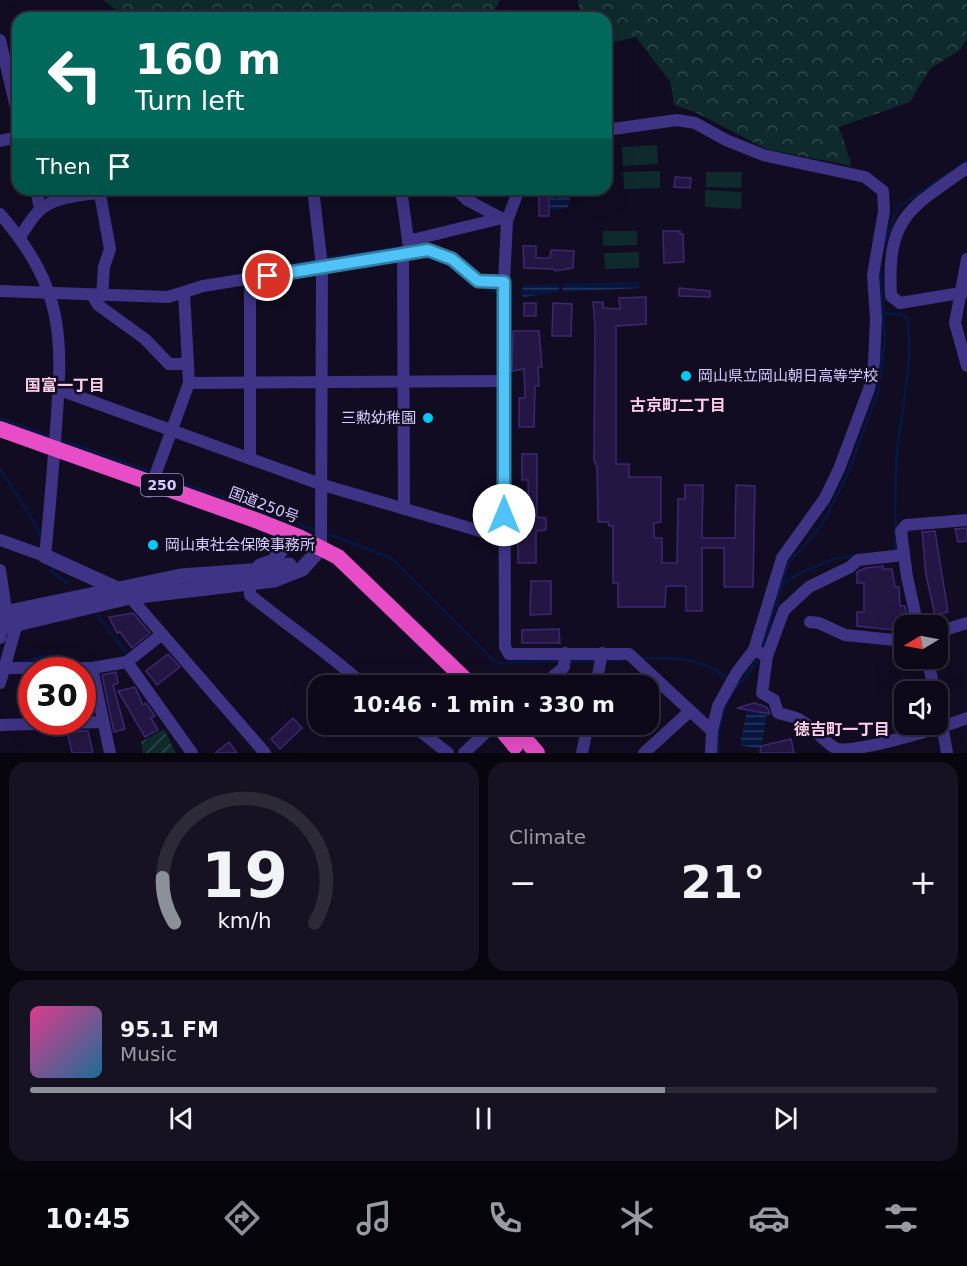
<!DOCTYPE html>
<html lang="en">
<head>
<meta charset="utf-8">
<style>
  body { margin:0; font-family:"DejaVu Sans","Noto Sans JP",sans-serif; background:#161222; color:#f1f3f6; height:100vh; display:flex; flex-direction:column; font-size:22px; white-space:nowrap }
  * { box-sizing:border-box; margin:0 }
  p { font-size:20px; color:#9a9aa2 }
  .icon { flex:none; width:33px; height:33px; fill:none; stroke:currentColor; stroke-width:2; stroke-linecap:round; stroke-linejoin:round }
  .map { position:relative; height:753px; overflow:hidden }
  .sheet { display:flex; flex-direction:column; gap:9px; padding:9px; background:#07050e; flex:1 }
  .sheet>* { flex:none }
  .hud { position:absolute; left:12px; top:12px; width:600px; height:183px; border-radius:18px; box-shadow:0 6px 24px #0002,0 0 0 2px #2d2a38; background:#00695c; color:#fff; overflow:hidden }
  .needle { width:39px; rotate:260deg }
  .controls { position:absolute; left:894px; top:615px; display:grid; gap:12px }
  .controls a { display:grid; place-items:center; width:54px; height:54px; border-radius:12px; background:#0d0919; box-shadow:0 6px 24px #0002,0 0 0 2px #2d2a38; font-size:30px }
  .speed { position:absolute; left:18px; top:657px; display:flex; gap:12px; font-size:30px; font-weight:700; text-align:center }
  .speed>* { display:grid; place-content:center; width:78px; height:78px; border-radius:50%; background:#0d0919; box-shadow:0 6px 24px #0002,0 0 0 2px #2d2a38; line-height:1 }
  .speed .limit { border:9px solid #d22; background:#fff; color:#111 }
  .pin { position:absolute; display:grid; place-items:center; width:51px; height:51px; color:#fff; margin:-26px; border:3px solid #fff; border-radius:50%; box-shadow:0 2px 6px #0007 }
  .me { position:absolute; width:66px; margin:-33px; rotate:0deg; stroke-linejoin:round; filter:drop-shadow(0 0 4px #0008) }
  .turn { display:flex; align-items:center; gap:21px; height:126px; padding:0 24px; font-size:27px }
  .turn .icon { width:78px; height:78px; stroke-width:2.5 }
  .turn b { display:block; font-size:42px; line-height:51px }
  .then { display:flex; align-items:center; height:57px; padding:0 24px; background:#0003; gap:12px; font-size:22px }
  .big { font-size:45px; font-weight:600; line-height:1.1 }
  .sheet .card { flex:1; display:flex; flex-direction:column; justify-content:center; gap:9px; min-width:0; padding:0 21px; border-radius:18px; background:#161222 }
  .sheet .dial { align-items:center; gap:0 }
  .dial svg { height:156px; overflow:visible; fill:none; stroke:#2d2a38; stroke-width:7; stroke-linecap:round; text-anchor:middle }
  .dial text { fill:#f1f3f6; stroke:none }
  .song { display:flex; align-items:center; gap:18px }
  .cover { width:72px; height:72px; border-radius:9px; background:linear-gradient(135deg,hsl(330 70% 55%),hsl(200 70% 35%)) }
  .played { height:6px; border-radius:3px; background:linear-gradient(90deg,#8c9099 70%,#2d2a38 70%) }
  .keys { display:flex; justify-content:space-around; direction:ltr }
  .heat { display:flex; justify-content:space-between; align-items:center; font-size:33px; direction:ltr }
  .sheet .tiles { flex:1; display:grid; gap:9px; grid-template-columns:1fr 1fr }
  .card:last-child { grid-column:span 2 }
  .trip { position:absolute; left:308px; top:675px; width:351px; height:60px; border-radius:18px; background:#0d0919; box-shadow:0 6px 24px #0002,0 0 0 2px #2d2a38; font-weight:600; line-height:60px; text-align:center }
  .menu { display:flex; height:96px; justify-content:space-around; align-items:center; background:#05040a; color:#9a9aa2 }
  .menu .icon { width:42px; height:42px }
  .menu .on { color:#8c9099 }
  .menu b { font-size:27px; color:#f1f3f6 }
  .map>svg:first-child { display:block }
  .forest { fill:url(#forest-crowns) }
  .park { fill:#0e2a2c }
  .garden { fill:url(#garden-furrows) }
  .water { fill:url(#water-rules) }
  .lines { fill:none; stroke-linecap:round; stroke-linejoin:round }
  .stream { stroke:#061640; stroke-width:3 }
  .building { fill:#241643; stroke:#3c2771; stroke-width:1.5 }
  .minor { stroke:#3e3384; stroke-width:12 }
  .tertiary { stroke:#3e3384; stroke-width:15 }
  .trunk { stroke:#e64dc6; stroke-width:16 }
  .route-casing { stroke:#337fa1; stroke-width:15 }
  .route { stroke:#4fc3f7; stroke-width:10 }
  .poi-dot { fill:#00c8f7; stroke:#110c21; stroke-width:2 }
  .labels { text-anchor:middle; stroke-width:5; stroke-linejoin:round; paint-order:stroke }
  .shield { fill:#110c21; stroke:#9b92bc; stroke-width:1.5 }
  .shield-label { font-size:14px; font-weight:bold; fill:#d6ccff }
  .poi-label { font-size:15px; fill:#d6ccff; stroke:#110c21; text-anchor:start }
  .street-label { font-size:15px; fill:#d6ccff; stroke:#110c21 }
  .neighbourhood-label { font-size:16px; font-weight:bold; fill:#ffcee9; stroke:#110c21 }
</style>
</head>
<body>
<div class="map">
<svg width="967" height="753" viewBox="0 0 967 753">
  <defs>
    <pattern id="forest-crowns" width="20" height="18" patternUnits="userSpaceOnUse" patternTransform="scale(1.5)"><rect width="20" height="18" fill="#0e2a2c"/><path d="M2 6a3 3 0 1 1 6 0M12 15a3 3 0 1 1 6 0" fill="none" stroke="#30484c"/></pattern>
    <pattern id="garden-furrows" width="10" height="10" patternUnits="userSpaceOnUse" patternTransform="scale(1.5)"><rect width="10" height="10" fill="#0e2a2c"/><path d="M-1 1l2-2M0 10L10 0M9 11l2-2" fill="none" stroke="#30484c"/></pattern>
    <pattern id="water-rules" width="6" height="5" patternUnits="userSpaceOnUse" patternTransform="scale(1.5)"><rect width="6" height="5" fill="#061640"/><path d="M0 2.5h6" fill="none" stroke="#2a375d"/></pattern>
  </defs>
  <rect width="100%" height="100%" fill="#110c21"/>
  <g class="forest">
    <path d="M103,0H500L491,18H214L202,14L127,18Z"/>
    <path d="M578,0H967V39L960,50L930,69L910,102L839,127L852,166L766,149L695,112L674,105L671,83L636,37L606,44V18H581Z"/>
  </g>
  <g class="park">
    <path d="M657,145L658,164L623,166L622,147Z"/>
    <path d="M660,171V188L624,189L623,172Z"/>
    <path d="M706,172H742L741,188L706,187Z"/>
    <path d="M705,190L742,192L741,209L705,207Z"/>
    <path d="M603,231H637V245L603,246Z"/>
    <path d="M639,252V268L605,269L604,253Z"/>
  </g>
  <path class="garden" d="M164,729L176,753H143L141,742Z"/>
  <g class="water">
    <path d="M566,189L571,193L568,207L558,211L550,208V195H543L545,190L556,199L563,195Z"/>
    <path d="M639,282L640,288L563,292L562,284Z"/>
    <path d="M559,284V292L524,297L520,293L524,285Z"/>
    <path d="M747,710L767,714L761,749L740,745Z"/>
  </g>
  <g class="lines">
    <g class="stream">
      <path d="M414,245H429"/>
      <path d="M883,250L897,208L967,161"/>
      <path d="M325,258L402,247"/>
      <path d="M246,273L319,259"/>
      <path d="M487,284L491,291H498"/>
      <path d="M884,313L900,314L907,318C914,364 901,409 897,455C894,487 895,519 896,551"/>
      <path d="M0,418L51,437"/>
      <path d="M60,440L152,472"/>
      <path d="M0,469L36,525L42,540"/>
      <path d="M173,480L318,531"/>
      <path d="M328,534L391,558L496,663L560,661"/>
      <path d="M52,564L53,573L68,583"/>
      <path d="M782,585L800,573L836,558L857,556"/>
      <path d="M98,616L128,655"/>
      <path d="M762,650L789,562L822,525L848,473L878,392L885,339L880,265"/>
      <path d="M642,659C678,658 696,656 726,677"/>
      <path d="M603,660H620"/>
      <path d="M567,661H596"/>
      <path d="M20,663L49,655"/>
      <path d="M719,753C716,732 723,702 737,686C746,676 754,668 760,656"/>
    </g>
  </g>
  <g class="building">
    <path d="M675,177L691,178L690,188L674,187Z"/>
    <rect x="539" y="196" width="10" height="20"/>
    <path d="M663,231H680V234H683L684,262L664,263Z"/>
    <path d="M523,246H536V258H550L551,250L574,251L573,268L555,271L554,269L524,268Z"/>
    <path d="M679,288L710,291V297L679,296Z"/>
    <path d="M646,297V324L616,326V464H629V477H661V522L654,523V538H662V563H677L678,499H685V485H703L702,538H735L736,485L755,486L753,587H724V548H702V611H686V586H666L665,607H618V583H613V526H609L608,522H598L597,467L594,460L595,326L593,302H603V308L620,309L619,298Z"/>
    <rect x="524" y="303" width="12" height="13"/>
    <path d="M553,303L572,304L571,336H552Z"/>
    <path d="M513,331H539L542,367H538L539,386H535L534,427H519V398H525L524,369L512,371Z"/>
    <path d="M522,454H537V517L546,518V530L536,531V563H518V536H522L525,504H529L528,480H522Z"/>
    <path d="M967,528V541L958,542L955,529Z"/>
    <path d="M935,531L948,612L935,615L926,575L922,532Z"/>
    <path d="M883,566V569H892L895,587H899L900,606H905L909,626H904V631L857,626V612H864V583H857V572L865,568Z"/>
    <path d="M531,581H551V614L530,615Z"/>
    <path d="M133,613L150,633L132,648L120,632L117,633L109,617Z"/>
    <path d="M559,629L560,643H522V630Z"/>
    <path d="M168,654L180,667L157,685L146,671Z"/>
    <path d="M116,672L118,683L113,685L125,729L114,732L102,675Z"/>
    <path d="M135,687L143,705L146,703L155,716L151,718L158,730L145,737L118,691Z"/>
    <path d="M754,703L767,707L770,714L737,708Z"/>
    <path d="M293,718L302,728L280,749L271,739Z"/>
    <path d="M67,731H88L93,753H72Z"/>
    <path d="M791,739L794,753H760L761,746Z"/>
    <path d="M229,742L237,753H215Z"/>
  </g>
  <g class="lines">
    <g class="minor">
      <path d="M0,40L18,116"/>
      <path d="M606,130L677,120L695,123L726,140L763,155L865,177L883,191L884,211L873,275L876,319L874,362L869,389L839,469L825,498L782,558L754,650L737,672L718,706L712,731L711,753"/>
      <path d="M0,141L18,137"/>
      <path d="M967,168C907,210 887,218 891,296L900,303L967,292"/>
      <path d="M36,189L40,209"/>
      <path d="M313,189L322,266L321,548"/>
      <path d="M401,189L409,247"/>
      <path d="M456,189L467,200L503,219"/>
      <path d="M519,189L507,221L504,282L505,647L509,654H629L712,731"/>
      <path d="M100,194L110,249L104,267L102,296"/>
      <path d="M0,214C69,294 62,343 55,442C52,480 49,518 45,556L0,540"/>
      <path d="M20,237C26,228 32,217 40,210C59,193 90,197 113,189"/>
      <path d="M408,241L502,218"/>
      <path d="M403,252L404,509"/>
      <path d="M967,259L955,323L967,366"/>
      <path d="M250,279V458"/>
      <path d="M0,291L168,297L203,286L428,250L452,259L479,281L504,282"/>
      <path d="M93,296L98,305L145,339L169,364H188"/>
      <path d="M189,383L505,381"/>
      <path d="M60,390L323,485L504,538"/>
      <path d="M149,492L189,383L184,292"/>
      <path d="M0,570L5,603L0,638"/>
      <path d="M250,583V595C288,626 329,653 365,686"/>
      <path d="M130,597L265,753"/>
      <path d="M810,622L819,623L845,635L904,641"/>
      <path d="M918,626L907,577L901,531L906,525L967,520"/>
      <path d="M938,632L967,623"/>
      <path d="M754,650L767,656L762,693L774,700L778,713C785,715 794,716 800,720C814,727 823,742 837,749C858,753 943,727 967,718"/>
      <path d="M767,656L784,610L809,587L850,567L858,560L904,555"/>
      <path d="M927,658L935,692"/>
      <path d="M127,662L192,753"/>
      <path d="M0,668H92L127,662L162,634"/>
      <path d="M92,668L110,753"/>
      <path d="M0,683L17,623"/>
      <path d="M542,686L564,667L565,653"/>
      <path d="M596,686L602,653"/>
      <path d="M938,701L947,753"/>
      <path d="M411,724L448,753"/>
      <path d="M0,725L102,722"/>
      <path d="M464,753L495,724"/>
      <path d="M582,753L588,724"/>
      <path d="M644,753L690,711"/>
    </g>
    <g class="tertiary">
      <path d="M45,556L122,591"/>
      <path d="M260,566L274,561L281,550V539"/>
      <path d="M0,614L181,576L276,569L289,565"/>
      <path d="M0,628L130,597L274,580L302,569L321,548"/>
    </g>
    <g class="trunk">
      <path d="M0,429L258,521L301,538L338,557L472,686"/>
      <path d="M497,724L515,746"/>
      <path d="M512,724L537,753"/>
    </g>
  </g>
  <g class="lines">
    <defs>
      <path id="route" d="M268,276L428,250L452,259L478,281L504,282V515"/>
    </defs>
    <use href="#route" class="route-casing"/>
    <use href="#route" class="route"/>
  </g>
  <g class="poi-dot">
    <circle cx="686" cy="376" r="6"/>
    <circle cx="428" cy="418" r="6"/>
    <circle cx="153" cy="545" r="6"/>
  </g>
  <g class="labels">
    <rect class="shield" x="141" y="474" width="42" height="22" rx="4.5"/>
    <g class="shield-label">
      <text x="162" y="490">250</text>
    </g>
    <g class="poi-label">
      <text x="698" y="381">岡山県立岡山朝日高等学校</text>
      <text x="416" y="423" text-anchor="end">三勲幼稚園</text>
      <text x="165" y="550">岡山東社会保険事務所</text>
    </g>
    <g class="street-label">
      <text transform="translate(264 505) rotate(21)" y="5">国道250号</text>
    </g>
    <g class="neighbourhood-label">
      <text x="65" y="391">国富一丁目</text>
      <text x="678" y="411">古京町二丁目</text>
      <text x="842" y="735">徳吉町一丁目</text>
    </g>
  </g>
</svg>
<div class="controls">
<a><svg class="needle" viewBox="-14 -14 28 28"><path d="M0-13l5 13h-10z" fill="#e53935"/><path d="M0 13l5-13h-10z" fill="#9a9aa2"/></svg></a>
<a><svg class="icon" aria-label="sound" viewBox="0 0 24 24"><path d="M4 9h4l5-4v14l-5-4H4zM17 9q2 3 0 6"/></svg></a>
</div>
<div class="speed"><div class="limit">30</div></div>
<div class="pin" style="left:268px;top:276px;background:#d93025"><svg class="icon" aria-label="arrive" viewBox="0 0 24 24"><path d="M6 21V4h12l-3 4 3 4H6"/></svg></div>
<svg class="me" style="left:504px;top:515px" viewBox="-20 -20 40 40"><circle r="19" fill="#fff"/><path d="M0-13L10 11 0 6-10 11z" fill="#4fc3f7"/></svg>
<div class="trip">10:46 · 1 min · 330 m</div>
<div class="hud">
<div class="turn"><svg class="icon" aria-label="left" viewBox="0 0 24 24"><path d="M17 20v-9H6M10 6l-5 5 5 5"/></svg><div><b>160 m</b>Turn left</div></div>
<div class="then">Then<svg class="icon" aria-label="arrive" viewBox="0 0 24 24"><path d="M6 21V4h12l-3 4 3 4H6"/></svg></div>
</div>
</div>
<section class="sheet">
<div class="tiles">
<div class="card dial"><svg viewBox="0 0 100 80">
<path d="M14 69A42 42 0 1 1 86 69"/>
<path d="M14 69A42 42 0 0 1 8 46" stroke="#8c9099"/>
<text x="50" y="56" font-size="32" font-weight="700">19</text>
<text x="50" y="72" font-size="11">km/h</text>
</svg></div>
<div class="card"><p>Climate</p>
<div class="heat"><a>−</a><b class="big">21°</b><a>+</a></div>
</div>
<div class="card">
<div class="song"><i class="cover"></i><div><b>95.1 FM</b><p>Music</p></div></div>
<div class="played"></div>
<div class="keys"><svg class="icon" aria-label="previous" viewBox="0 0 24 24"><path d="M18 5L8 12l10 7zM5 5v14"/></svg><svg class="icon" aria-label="pause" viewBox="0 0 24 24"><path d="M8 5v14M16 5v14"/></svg><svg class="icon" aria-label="next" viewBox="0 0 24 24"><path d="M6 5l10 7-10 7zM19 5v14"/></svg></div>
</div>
</div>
</section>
<nav class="menu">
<b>10:45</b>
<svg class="icon on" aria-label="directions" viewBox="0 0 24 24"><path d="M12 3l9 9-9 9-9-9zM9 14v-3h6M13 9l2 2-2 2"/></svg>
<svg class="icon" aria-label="music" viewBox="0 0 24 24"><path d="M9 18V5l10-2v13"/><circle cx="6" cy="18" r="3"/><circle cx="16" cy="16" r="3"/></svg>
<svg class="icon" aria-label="phone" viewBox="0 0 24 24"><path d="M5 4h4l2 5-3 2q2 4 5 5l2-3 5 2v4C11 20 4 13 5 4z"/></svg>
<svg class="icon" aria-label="climate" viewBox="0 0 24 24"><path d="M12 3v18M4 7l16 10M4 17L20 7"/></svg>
<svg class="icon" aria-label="car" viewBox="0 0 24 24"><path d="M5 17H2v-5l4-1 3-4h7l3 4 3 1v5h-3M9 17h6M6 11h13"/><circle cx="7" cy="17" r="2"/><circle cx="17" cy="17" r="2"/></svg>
<svg class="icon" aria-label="filters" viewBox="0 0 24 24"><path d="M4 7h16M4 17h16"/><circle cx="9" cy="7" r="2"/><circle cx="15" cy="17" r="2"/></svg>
</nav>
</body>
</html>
